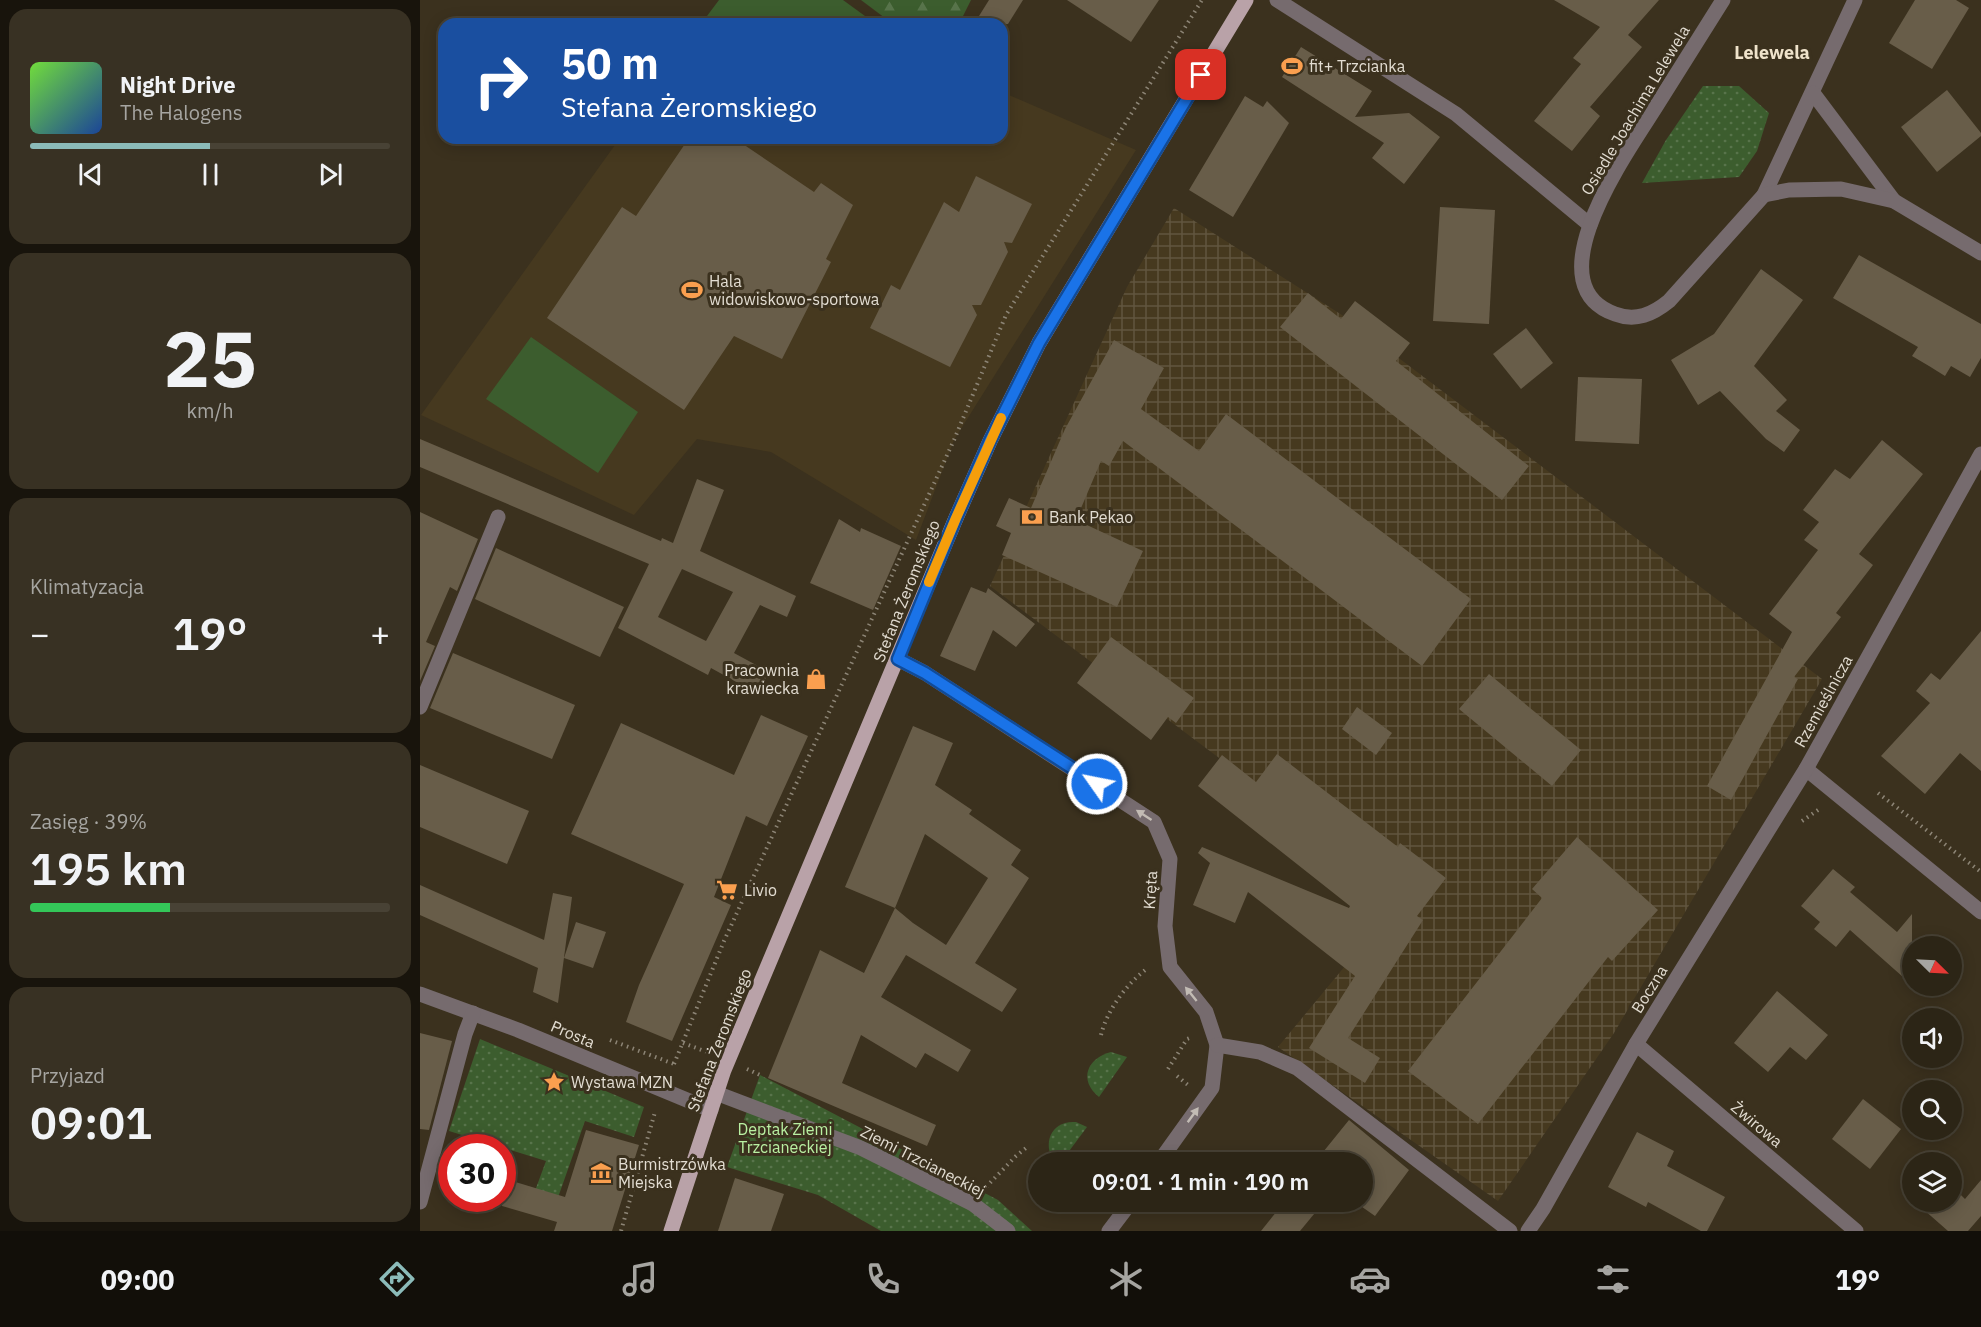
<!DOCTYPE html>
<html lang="pl">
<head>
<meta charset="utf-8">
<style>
  body { margin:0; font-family:"IBM Plex Sans",sans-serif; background:#383123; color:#f1f3f6; height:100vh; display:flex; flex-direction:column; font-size:22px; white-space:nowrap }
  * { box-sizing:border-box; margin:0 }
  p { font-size:20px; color:#a6a5a1 }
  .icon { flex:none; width:33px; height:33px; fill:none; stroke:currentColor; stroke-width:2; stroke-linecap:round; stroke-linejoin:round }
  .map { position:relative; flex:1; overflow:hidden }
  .drawer { display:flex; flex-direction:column; gap:9px; padding:9px; background:#18140c; width:420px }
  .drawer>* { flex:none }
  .guide { position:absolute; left:18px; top:18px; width:570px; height:126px; border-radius:18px; box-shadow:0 3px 15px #0003,0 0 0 2px #484235; background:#1a4fa0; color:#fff; overflow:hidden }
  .needle { width:39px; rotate:114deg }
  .fabs { position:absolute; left:1482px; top:936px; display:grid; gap:12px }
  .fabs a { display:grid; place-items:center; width:60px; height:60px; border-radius:50%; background:#2c2516; box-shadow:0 3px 15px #0003,0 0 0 2px #484235; font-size:30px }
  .speed { position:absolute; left:18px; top:1134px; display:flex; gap:12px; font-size:30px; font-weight:700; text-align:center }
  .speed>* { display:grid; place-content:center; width:78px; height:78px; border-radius:50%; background:#2c2516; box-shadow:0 3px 15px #0003,0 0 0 2px #484235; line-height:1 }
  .speed .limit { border:9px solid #d22; background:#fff; color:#111 }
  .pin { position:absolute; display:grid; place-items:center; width:51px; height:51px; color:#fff; margin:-26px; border-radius:12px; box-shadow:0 3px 9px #0006 }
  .me { position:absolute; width:66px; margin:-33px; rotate:303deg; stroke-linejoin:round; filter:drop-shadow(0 0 4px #0008) }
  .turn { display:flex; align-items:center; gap:21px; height:126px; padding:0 24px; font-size:27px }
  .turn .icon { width:78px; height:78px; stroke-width:2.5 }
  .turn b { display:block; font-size:42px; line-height:51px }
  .big { font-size:45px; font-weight:600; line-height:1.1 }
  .drawer .tile { flex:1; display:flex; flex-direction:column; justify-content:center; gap:9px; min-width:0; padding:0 21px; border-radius:18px; background:#383123 }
  .drawer .dial { align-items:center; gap:0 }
  .dial b { font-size:78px; line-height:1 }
  .song { display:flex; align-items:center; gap:18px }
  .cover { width:72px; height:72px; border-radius:9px; background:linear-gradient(135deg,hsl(100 70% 55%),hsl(220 70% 35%)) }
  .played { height:6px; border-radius:3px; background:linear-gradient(90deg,#8bbbb9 50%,#484235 50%) }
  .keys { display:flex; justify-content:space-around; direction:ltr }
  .heat { display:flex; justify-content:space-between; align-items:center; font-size:33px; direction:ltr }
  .charge { height:9px; border-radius:4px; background:linear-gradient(90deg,#34c759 39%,#484235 0) }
  .trip { position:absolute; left:608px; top:1152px; width:345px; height:60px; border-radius:30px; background:#2c2516; box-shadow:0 3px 15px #0003,0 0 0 2px #484235; font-weight:600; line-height:60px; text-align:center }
  .menu { display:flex; height:96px; justify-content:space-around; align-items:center; background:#120f09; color:#a6a5a1 }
  .menu .icon { width:42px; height:42px }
  .menu .current { color:#8bbbb9 }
  .menu b { font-size:27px; color:#f1f3f6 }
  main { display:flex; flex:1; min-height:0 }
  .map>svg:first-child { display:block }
  .built { fill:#46391f }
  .industrial { fill:url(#industrial-grid) }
  .grass { fill:url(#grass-dots) }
  .forest { fill:url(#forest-firs) }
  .garden { fill:#3c5d2e }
  .building { fill:#685d49; fill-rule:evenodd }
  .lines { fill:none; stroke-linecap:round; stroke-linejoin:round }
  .path { stroke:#8d8576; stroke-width:4; stroke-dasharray:1.5 4.5; stroke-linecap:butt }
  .minor { stroke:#766b6e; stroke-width:15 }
  .major { stroke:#b9a2a8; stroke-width:15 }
  .oneway { fill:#c2bbb4 }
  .route-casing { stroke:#114b97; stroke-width:15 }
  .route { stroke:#1a73e8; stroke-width:10 }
  .slow { stroke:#f59e0b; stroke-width:10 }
  .labels { text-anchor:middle; stroke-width:6; stroke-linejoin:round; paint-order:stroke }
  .poi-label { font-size:16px; fill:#e3ddd2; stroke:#3b311e; text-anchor:start }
  .street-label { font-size:16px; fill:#e3ddd2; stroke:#3b311e }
  .park-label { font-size:16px; fill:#b9f0a2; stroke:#3b311e }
  .neighbourhood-label { font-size:18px; font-weight:bold; fill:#efe3cb; stroke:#3b311e }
</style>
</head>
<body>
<main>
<section class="drawer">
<div class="tile">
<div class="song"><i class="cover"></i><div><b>Night Drive</b><p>The Halogens</p></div></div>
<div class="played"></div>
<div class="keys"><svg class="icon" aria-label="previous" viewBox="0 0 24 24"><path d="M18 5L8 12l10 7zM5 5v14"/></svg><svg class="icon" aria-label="pause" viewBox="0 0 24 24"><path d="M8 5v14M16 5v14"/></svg><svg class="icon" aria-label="next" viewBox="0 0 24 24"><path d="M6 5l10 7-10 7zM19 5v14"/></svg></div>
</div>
<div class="tile dial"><b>25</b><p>km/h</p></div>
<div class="tile"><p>Klimatyzacja</p>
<div class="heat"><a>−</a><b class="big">19°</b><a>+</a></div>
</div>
<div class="tile"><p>Zasięg · 39%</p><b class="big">195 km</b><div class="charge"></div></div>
<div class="tile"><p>Przyjazd</p><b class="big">09:01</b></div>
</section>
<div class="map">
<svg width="1561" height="1231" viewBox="0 0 1561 1231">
  <defs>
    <pattern id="industrial-grid" width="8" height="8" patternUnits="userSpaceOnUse" patternTransform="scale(1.5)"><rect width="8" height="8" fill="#46391f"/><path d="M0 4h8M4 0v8" fill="none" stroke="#61553f"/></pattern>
    <pattern id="grass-dots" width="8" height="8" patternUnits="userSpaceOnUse" patternTransform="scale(1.5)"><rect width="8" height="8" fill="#3c5d2e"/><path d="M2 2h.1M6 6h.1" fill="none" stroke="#58744b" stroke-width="1.8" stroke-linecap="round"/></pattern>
    <pattern id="forest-firs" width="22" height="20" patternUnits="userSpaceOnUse" patternTransform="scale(1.5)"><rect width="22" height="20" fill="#3c5d2e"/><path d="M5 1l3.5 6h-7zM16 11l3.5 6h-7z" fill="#58744b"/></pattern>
  </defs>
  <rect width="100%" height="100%" fill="#3b311e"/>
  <path class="built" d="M582,92L716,150L534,440L496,540L351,452L277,439L214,515L1,415L200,138H582Z"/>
  <path class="industrial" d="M754,208L922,315L1402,679L1194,1033L1078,1201L858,1047L983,896L570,586L707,287Z"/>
  <g class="grass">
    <path d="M1283,86H1319L1349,113L1337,151L1319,177L1222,183L1246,140Z"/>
    <path d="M60,1039L224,1107L214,1137L165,1121L135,1206L112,1199L126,1161L29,1131Z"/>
    <path d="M691,1052L707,1057L679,1097C658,1080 667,1058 691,1052Z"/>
    <path d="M340,1075L578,1200L612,1231H461L398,1195L307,1167Z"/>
    <path d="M656,1122L667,1127L641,1162H634C622,1143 631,1120 656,1122Z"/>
  </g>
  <path class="forest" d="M441,0H551L539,24H473Z"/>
  <g class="garden">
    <path d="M299,0H423L456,24H281Z"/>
    <path d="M111,337L218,412L178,473L66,399Z"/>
  </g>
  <g class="building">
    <path d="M569,0H603L588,24H554Z"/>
    <path d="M647,0H739L711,42Z"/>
    <path d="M1134,0H1239L1208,35L1222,47L1170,107L1180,116L1152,151L1114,121L1161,64L1153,58L1180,27Z"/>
    <path d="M1495,0H1536L1549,8L1512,69L1469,43Z"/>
    <path d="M881,47L952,91L935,117L989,113L1020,137L984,184L952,158L964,143L862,77Z"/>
    <path d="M1527,90L1561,133V136L1517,172L1481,127Z"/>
    <path d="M825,96L843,107L847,101L869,123L813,217L769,190Z"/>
    <path d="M269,138H314L394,192L401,183L433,205L406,259L411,262L362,359L314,336L264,410L127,318L202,207L216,216Z"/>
    <path d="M556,176L612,204L592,243L584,242L588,252L561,305H552L557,315L530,367L450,328L471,285L480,290L524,202L539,212Z"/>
    <path d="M1020,207L1075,210L1069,324L1013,321Z"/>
    <path d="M1439,255L1561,324V358L1550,377L1531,366L1525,376L1509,366L1492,356L1498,347L1413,298Z"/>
    <path d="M1341,269L1383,300L1334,366L1367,400L1356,411L1380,430L1364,452L1346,439L1300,391L1278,405L1251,360L1294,334Z"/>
    <path d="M888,293L921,319L935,301L990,343L976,361L1109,466L1082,500L860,327Z"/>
    <path d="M1106,328L1133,363L1101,389L1073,354Z"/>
    <path d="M694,340L744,368L721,409L779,451L806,414L1051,599L1002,666L703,441L689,466L681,461L656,520L723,551L697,607L582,555L591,533L576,526L589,498L611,508L645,429Z"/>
    <path d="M1158,377L1222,379L1219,444L1155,441Z"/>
    <path d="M0,439L241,541L242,538L253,543L277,479L304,490L280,551L376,596L367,617L340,605L314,653L349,672L338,694L291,668L288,675L198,628L229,564L0,467ZM262,569L313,592L286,641L238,617Z"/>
    <path d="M1462,440L1503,474L1439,554L1453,565L1416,613L1421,617L1374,677L1378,679L1311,800L1287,786L1372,632L1349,614L1398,550L1384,540L1399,522L1383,510L1415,469L1430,479Z"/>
    <path d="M0,512L58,539L37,591L30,587L6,642L15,646L0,681Z"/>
    <path d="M419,519L440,532L441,528L481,546L453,610L390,583Z"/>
    <path d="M76,548L204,607L180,657L55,599Z"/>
    <path d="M551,587L566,593L568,588L615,624L596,647L573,630L555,671L520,656Z"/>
    <path d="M1561,631V771L1540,753L1505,794L1461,756L1510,703L1496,691L1511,673L1520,680Z"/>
    <path d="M691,637L774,698L756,723L748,717L731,740L657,683Z"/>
    <path d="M33,653L155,705L132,759L10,708Z"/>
    <path d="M1069,674L1161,750L1132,786L1039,709Z"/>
    <path d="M937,707L972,733L956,755L922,729Z"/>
    <path d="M341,715L388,736L347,826L326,816L294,897L311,905L252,1041L206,1022L219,985L264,884L151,834L201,723L314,775Z"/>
    <path d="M493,726L533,743L515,785L552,810L549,814L601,850L591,865L609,878L555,963L597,989L582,1012L486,955L461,997L551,1050L538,1072L505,1053L496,1068L441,1035L422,1083L516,1125L507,1146L348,1078L400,950L444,973L475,908L425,887ZM505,834L568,878L526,945L493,923L475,908Z"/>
    <path d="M857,754L978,847L980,843L1026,878L997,916L1003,920L928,1038L960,1058L945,1083L889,1048L935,976L828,892L815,923L773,905L790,863L778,853L782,847L929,908L930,906L778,786L802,755L836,782Z"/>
    <path d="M0,765L109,811L87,864L0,827Z"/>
    <path d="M1157,837L1238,910L1192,961L1188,957L1058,1124L988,1071L1122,898L1112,889Z"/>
    <path d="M1413,869L1435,887L1430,892L1477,932L1492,914V985L1430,930L1416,947L1394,929L1400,922L1381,906Z"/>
    <path d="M0,885L124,940L133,893L152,897L138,1003L113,992L118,968L0,915Z"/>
    <path d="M156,922L186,932L173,968L144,958Z"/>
    <path d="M1357,991L1408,1035L1386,1060L1370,1047L1348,1072L1314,1043Z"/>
    <path d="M0,1033L32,1041L9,1130L0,1129Z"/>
    <path d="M1443,1099L1481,1129L1450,1169L1412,1139Z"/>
    <path d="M929,1120L989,1170L955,1216L935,1202H942V1162H895Z"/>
    <path d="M166,1130L219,1145L192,1231H134L137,1222L82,1206V1178L145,1197Z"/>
    <path d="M1217,1132L1254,1151L1247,1166L1305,1197L1287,1231H1281L1228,1202L1226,1207L1188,1187Z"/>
    <path d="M315,1178L364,1194L351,1231H298Z"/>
    <path d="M1561,1180V1216L1548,1231H1528L1495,1202H1532V1186L1545,1199Z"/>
    <path d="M864,1202H904L880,1231H841Z"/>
  </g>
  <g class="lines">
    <g class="path">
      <path d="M1458,793L1561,872"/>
      <path d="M1382,821L1401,808"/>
      <path d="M681,1035C687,1010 707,983 728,968"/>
      <path d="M190,1040L254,1064L253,1066"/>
      <path d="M263,1043L287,1052"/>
      <path d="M254,1064L304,941L534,440L586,315L782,0"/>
      <path d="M327,1069L340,1075"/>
      <path d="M748,1069L767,1039L772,1037"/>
      <path d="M757,1076L768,1085"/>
      <path d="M566,1187L596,1156L606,1148"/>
      <path d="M201,1231L235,1112"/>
    </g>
    <g class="minor">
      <path d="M857,0L1036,114L1170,225"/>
      <path d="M1303,0C1281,35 1259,70 1237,105C1211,147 1110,284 1195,314C1216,322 1233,314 1249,301L1344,195L1435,0"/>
      <path d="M1393,93L1474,201"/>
      <path d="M1344,195L1369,190L1421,189L1474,201L1561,253"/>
      <path d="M478,659L505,673L734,822L750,859L745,926L750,967L786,1012L797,1045L792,1088L739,1162"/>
      <path d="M0,707L78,517"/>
      <path d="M1386,769L1561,912"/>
      <path d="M0,994L98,1030L291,1110"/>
      <path d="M1216,1044L1436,1231"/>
      <path d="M797,1045L840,1052L877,1068L1090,1231"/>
      <path d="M296,1093L441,1148L553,1204L588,1231"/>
      <path d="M0,1202L45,1034L53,1013"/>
      <path d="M689,1231L711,1202"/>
      <path d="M1108,1231L1123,1209L1216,1044L1386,769L1561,454"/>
    </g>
    <path class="major" d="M251,1231L304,1070L536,518L570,441L619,343L826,0"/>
  </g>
  <defs><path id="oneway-solid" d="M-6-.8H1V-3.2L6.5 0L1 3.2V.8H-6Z" transform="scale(1.5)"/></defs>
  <g class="oneway">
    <use href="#oneway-solid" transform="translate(724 815) rotate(-147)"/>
    <use href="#oneway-solid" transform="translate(771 994) rotate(-129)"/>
    <use href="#oneway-solid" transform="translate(773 1115) rotate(-54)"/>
  </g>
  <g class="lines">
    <defs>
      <path id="route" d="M677,784L505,673L478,659L536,518L570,441L619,343L781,75"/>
    </defs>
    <use href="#route" class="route-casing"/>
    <use href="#route" class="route"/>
    <path class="slow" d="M509,582L536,518L581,418"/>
  </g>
  <defs>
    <symbol id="stadium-bare" viewBox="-9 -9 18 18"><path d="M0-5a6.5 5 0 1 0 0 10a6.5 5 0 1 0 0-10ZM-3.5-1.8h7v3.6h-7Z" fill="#fa9f4f" stroke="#3b311e" stroke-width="2.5" paint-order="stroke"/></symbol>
    <symbol id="bank-bare" viewBox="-9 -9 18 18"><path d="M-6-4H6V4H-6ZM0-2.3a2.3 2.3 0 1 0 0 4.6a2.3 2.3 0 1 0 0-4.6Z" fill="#fa9f4f" stroke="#3b311e" stroke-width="2.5" paint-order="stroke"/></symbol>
    <symbol id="shop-bare" viewBox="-9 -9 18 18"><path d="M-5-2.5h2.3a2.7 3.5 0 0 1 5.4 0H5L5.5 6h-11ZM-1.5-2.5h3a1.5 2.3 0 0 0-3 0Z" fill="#fa9f4f" stroke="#3b311e" stroke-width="2.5" paint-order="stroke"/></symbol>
    <symbol id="supermarket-bare" viewBox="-9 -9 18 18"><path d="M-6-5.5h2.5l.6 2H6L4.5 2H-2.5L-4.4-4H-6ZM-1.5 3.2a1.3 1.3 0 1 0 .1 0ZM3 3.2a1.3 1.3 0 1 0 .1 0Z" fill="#fa9f4f" stroke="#3b311e" stroke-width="2.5" paint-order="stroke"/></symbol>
    <symbol id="sight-bare" viewBox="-9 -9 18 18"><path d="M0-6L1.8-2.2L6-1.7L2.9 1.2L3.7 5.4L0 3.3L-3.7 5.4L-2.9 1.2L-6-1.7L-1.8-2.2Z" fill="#fa9f4f" stroke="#3b311e" stroke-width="2.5" paint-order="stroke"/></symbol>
    <symbol id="museum-bare" viewBox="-9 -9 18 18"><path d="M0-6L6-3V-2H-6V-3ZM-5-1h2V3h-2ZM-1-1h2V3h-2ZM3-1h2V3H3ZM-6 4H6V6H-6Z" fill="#fa9f4f" stroke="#3b311e" stroke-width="2.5" paint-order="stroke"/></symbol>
  </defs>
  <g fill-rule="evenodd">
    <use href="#stadium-bare" x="857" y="51" width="30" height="30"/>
    <use href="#stadium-bare" x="257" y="275" width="30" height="30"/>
    <use href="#bank-bare" x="597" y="502" width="30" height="30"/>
    <use href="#shop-bare" x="381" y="664" width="30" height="30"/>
    <use href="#supermarket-bare" x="292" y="875" width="30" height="30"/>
    <use href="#sight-bare" x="119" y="1067" width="30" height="30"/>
    <use href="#museum-bare" x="166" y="1158" width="30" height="30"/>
  </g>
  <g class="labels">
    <g class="poi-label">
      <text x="889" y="72">fit+ Trzcianka</text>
      <text x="289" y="287">Hala<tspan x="289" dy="18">widowiskowo-sportowa</tspan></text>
      <text x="629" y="523">Bank Pekao</text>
      <text x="379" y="676" text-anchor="end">Pracownia<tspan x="379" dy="18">krawiecka</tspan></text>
      <text x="324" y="896">Livio</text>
      <text x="151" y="1088">Wystawa MZN</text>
      <text x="198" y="1170">Burmistrzówka<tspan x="198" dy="18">Miejska</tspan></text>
    </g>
    <g class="street-label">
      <text transform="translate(1215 110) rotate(-59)" y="6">Osiedle Joachima Lelewela</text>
      <text transform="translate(486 591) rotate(-68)" y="6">Stefana Żeromskiego</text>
      <text transform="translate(1403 701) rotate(-61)" y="6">Rzemieślnicza</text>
      <text transform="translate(730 890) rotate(-86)" y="6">Kręta</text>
      <text transform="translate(1229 989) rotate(-58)" y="6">Boczna</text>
      <text transform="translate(153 1034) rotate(23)" y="6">Prosta</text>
      <text transform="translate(299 1040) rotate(-69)" y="6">Stefana Żeromskiego</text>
      <text transform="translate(1337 1124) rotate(40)" y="6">Żwirowa</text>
      <text transform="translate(503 1161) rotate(27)" y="6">Ziemi Trzcianeckiej</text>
    </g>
    <g class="park-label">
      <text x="365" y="1135">Deptak Ziemi<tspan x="365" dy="18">Trzcianeckiej</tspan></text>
    </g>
    <g class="neighbourhood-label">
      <text x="1352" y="59">Lelewela</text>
    </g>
  </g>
</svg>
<div class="fabs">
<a><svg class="needle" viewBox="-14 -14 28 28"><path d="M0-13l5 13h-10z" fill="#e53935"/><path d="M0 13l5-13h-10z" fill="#a6a5a1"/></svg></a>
<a><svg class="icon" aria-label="sound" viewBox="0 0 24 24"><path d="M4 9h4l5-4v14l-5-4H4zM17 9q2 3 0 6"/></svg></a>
<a><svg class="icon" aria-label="search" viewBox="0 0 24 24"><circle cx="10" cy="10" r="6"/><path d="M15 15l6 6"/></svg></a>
<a><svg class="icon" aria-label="layers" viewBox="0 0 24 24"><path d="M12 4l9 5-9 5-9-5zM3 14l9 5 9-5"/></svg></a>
</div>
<div class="speed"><div class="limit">30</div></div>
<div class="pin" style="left:781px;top:75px;background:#d93025"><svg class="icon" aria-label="arrive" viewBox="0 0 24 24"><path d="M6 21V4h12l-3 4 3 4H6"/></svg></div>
<svg class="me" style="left:677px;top:784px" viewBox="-20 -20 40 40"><circle r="17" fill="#1a73e8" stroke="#fff" stroke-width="3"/><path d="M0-11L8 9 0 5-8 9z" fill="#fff"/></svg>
<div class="trip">09:01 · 1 min · 190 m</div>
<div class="guide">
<div class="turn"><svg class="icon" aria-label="right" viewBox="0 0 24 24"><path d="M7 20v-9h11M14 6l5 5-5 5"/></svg><div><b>50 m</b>Stefana Żeromskiego</div></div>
</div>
</div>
</main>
<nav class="menu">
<b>09:00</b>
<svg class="icon current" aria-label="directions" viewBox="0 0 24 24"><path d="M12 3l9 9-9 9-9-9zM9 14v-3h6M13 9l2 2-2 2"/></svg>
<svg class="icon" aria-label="music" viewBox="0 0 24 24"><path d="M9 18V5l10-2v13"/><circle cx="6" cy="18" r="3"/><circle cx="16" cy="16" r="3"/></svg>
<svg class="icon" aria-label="phone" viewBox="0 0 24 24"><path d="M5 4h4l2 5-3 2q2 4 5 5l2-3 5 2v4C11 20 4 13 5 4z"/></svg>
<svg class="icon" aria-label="climate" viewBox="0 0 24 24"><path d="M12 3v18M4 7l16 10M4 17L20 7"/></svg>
<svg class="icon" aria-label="car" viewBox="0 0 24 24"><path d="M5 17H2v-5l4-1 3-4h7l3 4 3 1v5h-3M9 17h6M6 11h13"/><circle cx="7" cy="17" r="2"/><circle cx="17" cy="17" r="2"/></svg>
<svg class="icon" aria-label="filters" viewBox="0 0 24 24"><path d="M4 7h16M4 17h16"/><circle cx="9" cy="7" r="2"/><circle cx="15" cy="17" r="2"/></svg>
<b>19°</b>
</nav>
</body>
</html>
